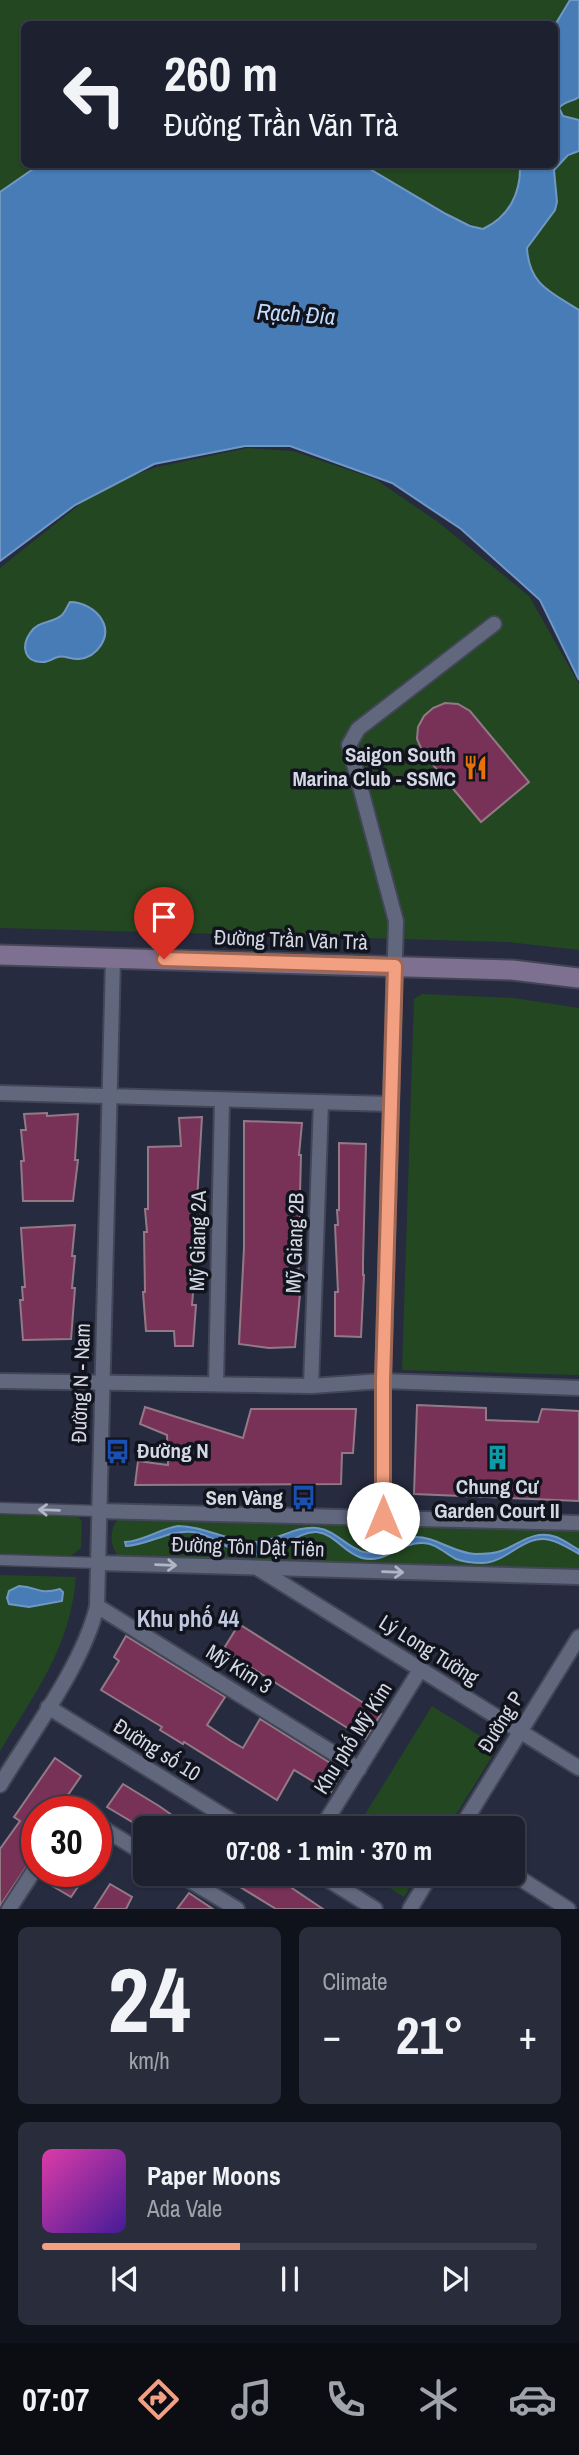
<!DOCTYPE html>
<html lang="en">
<head>
<meta charset="utf-8">
<style>
  body { margin:0; font-family:"Archivo Narrow",sans-serif; background:#292d3b; color:#f1f3f6; height:100vh; display:flex; flex-direction:column; font-size:26px; white-space:nowrap }
  * { box-sizing:border-box; margin:0 }
  p { font-size:23px; color:#a0a3aa }
  .icon { flex:none; width:38px; height:38px; fill:none; stroke:currentColor; stroke-width:2; stroke-linecap:round; stroke-linejoin:round }
  .map { position:relative; height:1909px; overflow:hidden }
  .panel { display:flex; flex-direction:column; gap:18px; padding:18px; background:#0f121a; flex:1 }
  .panel>* { flex:none }
  .top-card { position:absolute; left:21px; top:21px; width:537px; height:147px; border-radius:10px; box-shadow:0 2px 5px #0004,0 0 0 2px #3a3e4b; background:#1c202f; color:#f1f3f6; overflow:hidden }
  .speed { position:absolute; left:21px; top:1796px; display:flex; gap:14px; font-size:35px; font-weight:700; text-align:center }
  .speed>* { display:grid; place-content:center; width:91px; height:91px; border-radius:50%; background:#1c202f; box-shadow:0 2px 5px #0004,0 0 0 2px #3a3e4b; line-height:1 }
  .speed .limit { border:10px solid #d22; background:#fff; color:#111 }
  .pin { position:absolute; display:grid; place-items:center; width:60px; height:60px; color:#fff; margin:-72px -30px; border-radius:50% 50% 50% 0; rotate:-45deg; box-shadow:0 0 7px #0007 }
  .pin .icon { rotate:45deg }
  .me { position:absolute; width:77px; margin:-38px; rotate:0deg; stroke-linejoin:round; filter:drop-shadow(0 0 5px #0008) }
  .turn { display:flex; align-items:center; gap:24px; height:147px; padding:0 28px; font-size:32px }
  .turn .icon { width:91px; height:91px; stroke-width:2.5 }
  .turn b { display:block; font-size:49px; line-height:60px }
  .big { font-size:52px; font-weight:800; line-height:1.1 }
  .panel .card { flex:1; display:flex; flex-direction:column; justify-content:center; gap:10px; min-width:0; padding:0 24px; border-radius:10px; background:#292d3b }
  .panel .dial { align-items:center; gap:0 }
  .dial b { font-size:91px; line-height:1 }
  .song { display:flex; align-items:center; gap:21px }
  .cover { width:84px; height:84px; border-radius:10px; background:linear-gradient(135deg,hsl(320 70% 55%),hsl(260 70% 35%)) }
  .played { height:7px; border-radius:4px; background:linear-gradient(90deg,#f39f82 40%,#3a3e4b 40%) }
  .keys { display:flex; justify-content:space-around; direction:ltr }
  .heat { display:flex; justify-content:space-between; align-items:center; font-size:38px; direction:ltr }
  .panel .tiles { flex:1; display:grid; gap:18px; grid-template-columns:1fr 1fr }
  .card:last-child { grid-column:span 2 }
  .trip { position:absolute; left:133px; top:1816px; width:392px; height:70px; border-radius:10px; background:#1c202f; box-shadow:0 2px 5px #0004,0 0 0 2px #3a3e4b; font-weight:800; line-height:70px; text-align:center }
  .tab-bar { display:flex; height:112px; justify-content:space-around; align-items:center; background:#0b0d13; color:#a0a3aa }
  .tab-bar .icon { width:49px; height:49px }
  .tab-bar .on { color:#f39f82 }
  .tab-bar b { font-size:32px; color:#f1f3f6 }
  .map>svg:first-child { display:block }
  .green { fill:#234721 }
  .water { fill:#477cb7; stroke:#7198c4; stroke-width:2 }
  .building { fill:#783258; stroke:#937985; stroke-width:2 }
  .lines { fill:none; stroke-linecap:round; stroke-linejoin:round }
  .pedestrian-casing { stroke:#424657; stroke-width:13 }
  .minor-casing { stroke:#424657; stroke-width:18 }
  .secondary-casing { stroke:#424657; stroke-width:23 }
  .pedestrian { stroke:#61687e; stroke-width:10 }
  .minor { stroke:#61687e; stroke-width:14 }
  .secondary { stroke:#7e7090; stroke-width:19 }
  .oneway { stroke:#b1b6c5 }
  .route-casing { stroke:#9e6754; stroke-width:18 }
  .route { stroke:#f39f82; stroke-width:12 }
  .labels { text-anchor:middle; stroke-width:7; stroke-linejoin:round; paint-order:stroke }
  .poi-label { font-size:21px; font-weight:bold; fill:#d3d8e4; stroke:#12141d; text-anchor:end }
  .street-label { font-size:21px; fill:#d3d8e4; stroke:#12141d }
  .water-label { font-size:23px; font-style:italic; fill:#c0dcfd; stroke:#12141d }
  .neighbourhood-label { font-size:23px; font-weight:bold; fill:#bfc7e1; stroke:#12141d }
</style>
</head>
<body>
<div class="map">
<svg width="579" height="1909" viewBox="0 0 579 1909">
  <rect width="100%" height="100%" fill="#262b3f"/>
  <g class="green">
    <path d="M0,0H579V310C556,296 531,285 528,257L482,229L446,214L363,165L555,164V24H24V164L39,165L0,192Z"/>
    <path d="M248,448L293,451L375,479L438,522L529,596L579,684V950L508,942L0,928V568L100,488L157,467Z"/>
    <path d="M422,994L514,998L579,1008V1375L402,1370L414,999Z"/>
    <path d="M0,1511L76,1514L82,1521L81,1548L71,1556L0,1554Z"/>
    <path d="M120,1518L579,1530V1570L122,1558C108,1552 109,1525 120,1518Z"/>
    <path d="M0,1575L76,1577C70,1648 36,1691 0,1751Z"/>
    <path d="M432,1706L498,1747L447,1829H356Z"/>
    <path d="M368,1874H418L404,1897Z"/>
  </g>
  <g class="water">
    <path d="M570,0H579V97C572,102 564,101 559,108L563,116L579,120V151L568,155L554,170L557,202L555,210L527,248C529,285 551,292 579,310V680L540,600L461,529L392,483L290,446H245L154,464L75,505L0,561V192L39,165H363L446,214L470,226L483,229C509,217 521,193 520,165L555,164V25Z"/>
    <path d="M70,602C82,602 96,609 102,620C112,637 97,657 79,659C72,660 64,655 58,657C53,658 49,662 43,662C24,663 21,646 30,633C38,620 52,624 62,615C66,611 67,606 70,602Z"/>
    <path d="M178,1526C203,1526 225,1540 250,1542C274,1544 294,1525 317,1528C336,1530 347,1548 364,1552C385,1557 395,1539 414,1537C435,1536 453,1553 475,1554C484,1554 493,1554 501,1551C520,1544 534,1529 556,1537C564,1540 572,1546 579,1550V1554C570,1549 560,1542 550,1540C525,1533 507,1563 482,1563C473,1563 464,1562 456,1559C445,1553 435,1543 423,1543C400,1542 386,1564 362,1558C344,1553 335,1534 317,1532C297,1531 283,1551 263,1554C230,1558 220,1536 193,1532C170,1529 149,1545 126,1546L125,1542C144,1541 159,1529 178,1526Z"/>
    <path d="M19,1586C39,1587 37,1595 60,1589L63,1592L62,1601L29,1607L9,1604L7,1598L9,1591Z"/>
  </g>
  <g class="building">
    <path d="M445,703L458,704L470,711L529,782L481,822L423,753L417,739L418,727L424,716L433,708Z"/>
    <path d="M47,1113V1116L78,1114L75,1160H78L73,1201H23L21,1161H24L21,1130H26L24,1114Z"/>
    <path d="M202,1117L195,1234H198L192,1305H196L193,1346H175L174,1331H146L143,1292H145L144,1232H147L145,1209H148V1147L181,1146L179,1118Z"/>
    <path d="M244,1121L302,1123L299,1155H301L300,1193H302L297,1253H299L298,1294H300L295,1347L269,1348L239,1344L244,1248Z"/>
    <path d="M339,1143L366,1144L363,1262V1275H364L361,1337L335,1336V1292H338L335,1225H338L337,1210H339Z"/>
    <path d="M75,1225L72,1256H75L72,1288H75L71,1339L23,1340L20,1300H23L22,1287H25L21,1228Z"/>
    <path d="M417,1405L486,1408V1420L538,1422L542,1409L579,1411V1501L414,1494Z"/>
    <path d="M145,1407L243,1438L251,1409H356L353,1453H342L341,1484L135,1485L138,1461L168,1465L167,1435L140,1424Z"/>
    <path d="M239,1624L381,1714L365,1739L223,1650Z"/>
    <path d="M126,1636L225,1697L207,1725L231,1741L243,1748L260,1719L343,1771L331,1792L294,1770L277,1800L184,1742L183,1744L160,1730L162,1727L101,1690L119,1661L114,1657Z"/>
    <path d="M55,1758L81,1776L57,1811H37V1851L0,1906V1849L20,1821L14,1817Z"/>
    <path d="M123,1784L159,1806L192,1829H144L107,1807Z"/>
    <path d="M51,1871H79L86,1875L71,1897L44,1881Z"/>
    <path d="M219,1874H271L323,1909H276Z"/>
    <path d="M110,1884L132,1897L126,1909H94Z"/>
    <path d="M189,1893L213,1909H177Z"/>
  </g>
  <g class="lines">
    <defs>
      <g id="pedestrian">
        <path d="M0,1508L99,1511"/>
        <path d="M0,1560L98,1563"/>
      </g>
      <g id="minor">
        <path d="M0,1093L390,1104"/>
        <path d="M0,1381L311,1386L383,1381L579,1388"/>
        <path d="M216,1384L222,1100"/>
        <path d="M311,1386L321,1102"/>
        <path d="M99,1511L579,1523"/>
        <path d="M383,1519V1381L396,921L349,745L358,729L494,624"/>
        <path d="M98,1563L579,1577"/>
        <path d="M259,1569L579,1768"/>
        <path d="M97,1606L359,1769"/>
        <path d="M48,1707L245,1829"/>
        <path d="M0,1785C31,1734 84,1663 97,1606L113,958"/>
        <path d="M72,1811H75"/>
        <path d="M96,1824L145,1854"/>
        <path d="M321,1829L420,1670"/>
        <path d="M460,1829L579,1637"/>
        <path d="M179,1874L237,1909"/>
        <path d="M319,1874L375,1909"/>
        <path d="M513,1874L568,1909"/>
        <path d="M9,1909L37,1866"/>
        <path d="M410,1909L431,1874"/>
      </g>
      <path id="secondary" d="M0,955L512,970L579,978"/>
    </defs>
    <use href="#pedestrian" class="pedestrian-casing"/>
    <use href="#minor" class="minor-casing"/>
    <use href="#secondary" class="secondary-casing"/>
    <use href="#pedestrian" class="pedestrian"/>
    <use href="#minor" class="minor"/>
    <use href="#secondary" class="secondary"/>
  </g>
  <defs><path id="oneway-shaft" d="M-6 0H5M1.5-3L5.5 0L1.5 3" fill="none" stroke-width="1.6" stroke-linecap="round" stroke-linejoin="round" transform="scale(1.75)"/></defs>
  <g class="oneway">
    <use href="#oneway-shaft" transform="translate(49 1510) rotate(-178)"/>
    <use href="#oneway-shaft" transform="translate(166 1565) rotate(2)"/>
    <use href="#oneway-shaft" transform="translate(393 1572) rotate(2)"/>
  </g>
  <g class="lines">
    <defs>
      <path id="route" d="M164,959L395,966L383,1381V1518"/>
    </defs>
    <use href="#route" class="route-casing"/>
    <use href="#route" class="route"/>
  </g>
  <defs>
    <symbol id="restaurant-bare" viewBox="-9 -9 18 18"><path d="M-5-6h1v4h1v-4h1v4h1v-4h1v5L-1.5 .5V6h-2V.5L-5-1ZM5-6V6H3V1.5H1.5Q1.5-4 5-6Z" fill="#e8710a" stroke="#12141d" stroke-width="2.5" paint-order="stroke"/></symbol>
    <symbol id="bus-bare" viewBox="-9 -9 18 18"><path d="M-5-6H5V4H4V6H2V4H-2V6H-4V4H-5ZM-3.5-4V0h7V-4ZM-3.5 1.2v1.5H-2V1.2ZM2 1.2v1.5H3.5V1.2Z" fill="#1a4fb4" stroke="#12141d" stroke-width="2.5" paint-order="stroke"/></symbol>
    <symbol id="building-bare" viewBox="-9 -9 18 18"><path d="M-4-6H4V6H1V3H-1V6H-4ZM-2.5-4.3h1.7v1.8h-1.7ZM.8-4.3h1.7v1.8H.8ZM-2.5-1h1.7V.8h-1.7ZM.8-1h1.7V.8H.8Z" fill="#0f9aa8" stroke="#12141d" stroke-width="2.5" paint-order="stroke"/></symbol>
  </defs>
  <g fill-rule="evenodd">
    <use href="#restaurant-bare" x="458" y="750" width="35" height="35"/>
    <use href="#bus-bare" x="100" y="1434" width="35" height="35"/>
    <use href="#building-bare" x="480" y="1440" width="35" height="35"/>
    <use href="#bus-bare" x="286" y="1480" width="35" height="35"/>
  </g>
  <g class="labels">
    <g class="poi-label">
      <text x="456" y="762">Saigon South<tspan x="456" dy="24">Marina Club - SSMC</tspan></text>
      <text x="137" y="1458" text-anchor="start">Đường N</text>
      <text x="497" y="1494" text-anchor="middle">Chung Cư<tspan x="497" dy="24">Garden Court II</tspan></text>
      <text x="283" y="1505">Sen Vàng</text>
    </g>
    <g class="street-label">
      <text transform="translate(291 940) rotate(2)" y="7">Đường Trần Văn Trà</text>
      <text transform="translate(198 1241) rotate(-89)" y="7">Mỹ Giang 2A</text>
      <text transform="translate(295 1243) rotate(-88)" y="7">Mỹ Giang 2B</text>
      <text transform="translate(81 1383) rotate(-88)" y="7">Đường N - Nam</text>
      <text transform="translate(248 1547) rotate(2)" y="7">Đường Tôn Dật Tiên</text>
      <text transform="translate(429 1650) rotate(32)" y="7">Lý Long Tường</text>
      <text transform="translate(239 1669) rotate(32)" y="7">Mỹ Kim 3</text>
      <text transform="translate(501 1722) rotate(-58)" y="7">Đường P</text>
      <text transform="translate(353 1738) rotate(-58)" y="7">Khu phố Mỹ Kim</text>
      <text transform="translate(157 1750) rotate(32)" y="7">Đường số 10</text>
    </g>
    <g class="water-label">
      <text transform="translate(296 314) rotate(4)" y="8">Rạch Đỉa</text>
    </g>
    <g class="neighbourhood-label">
      <text x="188" y="1627">Khu phố 44</text>
    </g>
  </g>
</svg>
<div class="speed"><div class="limit">30</div></div>
<div class="pin" style="left:164px;top:959px;background:#d93025"><svg class="icon" aria-label="arrive" viewBox="0 0 24 24"><path d="M6 21V4h12l-3 4 3 4H6"/></svg></div>
<svg class="me" style="left:383px;top:1518px" viewBox="-20 -20 40 40"><circle r="19" fill="#fff"/><path d="M0-13L10 11 0 6-10 11z" fill="#f39f82"/></svg>
<div class="trip">07:08 · 1 min · 370 m</div>
<div class="top-card">
<div class="turn"><svg class="icon" aria-label="left" viewBox="0 0 24 24"><path d="M17 20v-9H6M10 6l-5 5 5 5"/></svg><div><b>260 m</b>Đường Trần Văn Trà</div></div>
</div>
</div>
<section class="panel">
<div class="tiles">
<div class="card dial"><b>24</b><p>km/h</p></div>
<div class="card"><p>Climate</p>
<div class="heat"><a>−</a><b class="big">21°</b><a>+</a></div>
</div>
<div class="card">
<div class="song"><i class="cover"></i><div><b>Paper Moons</b><p>Ada Vale</p></div></div>
<div class="played"></div>
<div class="keys"><svg class="icon" aria-label="previous" viewBox="0 0 24 24"><path d="M18 5L8 12l10 7zM5 5v14"/></svg><svg class="icon" aria-label="pause" viewBox="0 0 24 24"><path d="M8 5v14M16 5v14"/></svg><svg class="icon" aria-label="next" viewBox="0 0 24 24"><path d="M6 5l10 7-10 7zM19 5v14"/></svg></div>
</div>
</div>
</section>
<nav class="tab-bar">
<b>07:07</b>
<svg class="icon on" aria-label="directions" viewBox="0 0 24 24"><path d="M12 3l9 9-9 9-9-9zM9 14v-3h6M13 9l2 2-2 2"/></svg>
<svg class="icon" aria-label="music" viewBox="0 0 24 24"><path d="M9 18V5l10-2v13"/><circle cx="6" cy="18" r="3"/><circle cx="16" cy="16" r="3"/></svg>
<svg class="icon" aria-label="phone" viewBox="0 0 24 24"><path d="M5 4h4l2 5-3 2q2 4 5 5l2-3 5 2v4C11 20 4 13 5 4z"/></svg>
<svg class="icon" aria-label="climate" viewBox="0 0 24 24"><path d="M12 3v18M4 7l16 10M4 17L20 7"/></svg>
<svg class="icon" aria-label="car" viewBox="0 0 24 24"><path d="M5 17H2v-5l4-1 3-4h7l3 4 3 1v5h-3M9 17h6M6 11h13"/><circle cx="7" cy="17" r="2"/><circle cx="17" cy="17" r="2"/></svg>
</nav>
</body>
</html>
